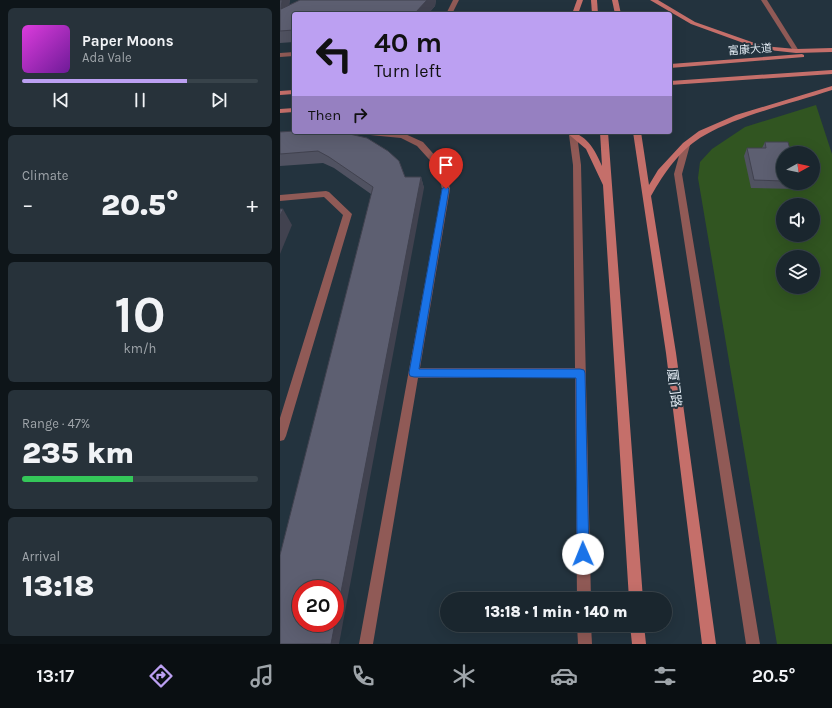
<!DOCTYPE html>
<html lang="en">
<head>
<meta charset="utf-8">
<style>
  body { margin:0; font-family:Karla,"Noto Sans SC",sans-serif; background:#27323a; color:#f1f3f6; height:100vh; display:flex; flex-direction:column; font-size:15px; white-space:nowrap }
  * { box-sizing:border-box; margin:0 }
  p { font-size:13px; color:#9fa5aa }
  .icon { flex:none; width:22px; height:22px; fill:none; stroke:currentColor; stroke-width:2; stroke-linecap:round; stroke-linejoin:round }
  .map { position:relative; flex:1; overflow:hidden }
  .sheet { display:flex; flex-direction:column; gap:8px; padding:8px; background:#0e1519; width:280px }
  .sheet>* { flex:none }
  .guide { position:absolute; left:12px; top:12px; width:380px; height:122px; border-radius:4px; box-shadow:0 4px 16px #0002,0 0 0 1px #38434a; background:#bca0f2; color:#111; overflow:hidden }
  .needle { width:26px; rotate:82deg }
  .controls { position:absolute; left:496px; top:146px; display:grid; gap:8px }
  .controls a { display:grid; place-items:center; width:44px; height:44px; border-radius:50%; background:#1a262e; box-shadow:0 4px 16px #0002,0 0 0 1px #38434a; font-size:20px }
  .speed { position:absolute; left:12px; top:580px; display:flex; gap:8px; font-size:20px; font-weight:700; text-align:center }
  .speed>* { display:grid; place-content:center; width:52px; height:52px; border-radius:50%; background:#1a262e; box-shadow:0 4px 16px #0002,0 0 0 1px #38434a; line-height:1 }
  .speed .limit { border:6px solid #d22; background:#fff; color:#111 }
  .pin { position:absolute; display:grid; place-items:center; width:34px; height:34px; color:#fff; margin:-41px -17px; border-radius:50% 50% 50% 0; rotate:-45deg; box-shadow:0 0 4px #0007 }
  .pin .icon { rotate:45deg }
  .me { position:absolute; width:44px; margin:-22px; rotate:359deg; stroke-linejoin:round; filter:drop-shadow(0 0 3px #0008) }
  .turn { display:flex; align-items:center; gap:14px; height:84px; padding:0 16px; font-size:18px }
  .turn .icon { width:52px; height:52px; stroke-width:2.5 }
  .turn b { display:block; font-size:28px; line-height:34px }
  .then { display:flex; align-items:center; height:38px; padding:0 16px; background:#0003; gap:8px; font-size:15px }
  .big { font-size:30px; font-weight:800; line-height:1.1 }
  .sheet .card { flex:1; display:flex; flex-direction:column; justify-content:center; gap:6px; min-width:0; padding:0 14px; border-radius:6px; background:#27323a }
  .sheet .dial { align-items:center; gap:0 }
  .dial b { font-size:52px; line-height:1 }
  .song { display:flex; align-items:center; gap:12px }
  .cover { width:48px; height:48px; border-radius:6px; background:linear-gradient(135deg,hsl(300 70% 55%),hsl(280 70% 35%)) }
  .played { height:4px; border-radius:2px; background:linear-gradient(90deg,#bca0f2 70%,#38434a 70%) }
  .keys { display:flex; justify-content:space-around; direction:ltr }
  .heat { display:flex; justify-content:space-between; align-items:center; font-size:22px; direction:ltr }
  .charge { height:6px; border-radius:3px; background:linear-gradient(90deg,#34c759 47%,#38434a 0) }
  .trip { position:absolute; left:160px; top:592px; width:232px; height:40px; border-radius:20px; background:#1a262e; box-shadow:0 4px 16px #0002,0 0 0 1px #38434a; font-weight:800; line-height:40px; text-align:center }
  .tabs { display:flex; height:64px; justify-content:space-around; align-items:center; background:#0a0f12; color:#9fa5aa }
  .tabs .icon { width:28px; height:28px }
  .tabs .active { color:#bca0f2 }
  .tabs b { font-size:18px; color:#f1f3f6 }
  main { display:flex; flex:1; min-height:0 }
  .map>svg:first-child { display:block }
  .green { fill:#315521; fill-rule:evenodd }
  .lines { fill:none; stroke-linecap:round; stroke-linejoin:round }
  .lane { fill:#905a56; fill-rule:evenodd }
  .secondary { fill:#c56f6a; fill-rule:evenodd }
  .wall { fill:#505261 }
  .shaded-wall { fill:#41424f }
  .building { fill:#5d5f71; stroke:#41424f; fill-rule:evenodd }
  .route { fill:#1a73e8; stroke:#114b97 }
  .labels { text-anchor:middle; stroke-width:4; stroke-linejoin:round; paint-order:stroke }
  .far-street-label { font-size:11px; fill:#e1eaf2; stroke:#23333e }
  .street-label { font-size:13px; fill:#e1eaf2; stroke:#23333e }
</style>
</head>
<body>
<main>
<section class="sheet">
<div class="card">
<div class="song"><i class="cover"></i><div><b>Paper Moons</b><p>Ada Vale</p></div></div>
<div class="played"></div>
<div class="keys"><svg class="icon" aria-label="previous" viewBox="0 0 24 24"><path d="M18 5L8 12l10 7zM5 5v14"/></svg><svg class="icon" aria-label="pause" viewBox="0 0 24 24"><path d="M8 5v14M16 5v14"/></svg><svg class="icon" aria-label="next" viewBox="0 0 24 24"><path d="M6 5l10 7-10 7zM19 5v14"/></svg></div>
</div>
<div class="card"><p>Climate</p>
<div class="heat"><a>−</a><b class="big">20.5°</b><a>+</a></div>
</div>
<div class="card dial"><b>10</b><p>km/h</p></div>
<div class="card"><p>Range · 47%</p><b class="big">235 km</b><div class="charge"></div></div>
<div class="card"><p>Arrival</p><b class="big">13:18</b></div>
</section>
<div class="map">
<svg width="552" height="644" viewBox="0 0 552 644">
  <rect width="100%" height="100%" fill="#23333e"/>
  <path class="green" d="M536,105L552,154V644H497L418,178L420,162L432,149L465,127ZM503,153H533V183H503ZM503,205H533V235H503ZM503,257H533V287H503Z"/>
  <g class="lines">
    <g class="lane">
      <path d="M173,0H179L172,14H166Z"/>
      <path d="M481,0H487L519,51L518,52H514Z"/>
      <path d="M14,52V56L0,57V53Z"/>
      <path d="M48,132H77L73,135L51,137L48,136Z"/>
      <path d="M86,132L123,133L143,142L165,167L170,189L140,368H295L293,165L289,135L293,132L297,135L301,165L311,599H297L295,378H138L93,644H79L162,189L157,168L137,146L121,138L90,135Z"/>
      <path d="M406,142L410,145L402,174L480,644H466L394,174L402,145Z"/>
      <path d="M46,191L49,192L72,214L6,436L4,440L0,441V418L63,215L44,197L0,201V195Z"/>
      <path d="M297,625H311L312,644H298Z"/>
    </g>
    <g class="secondary">
      <path d="M297,0H303L298,14H292Z"/>
      <path d="M311,0H317L318,14H312Z"/>
      <path d="M332,0H338L341,14H335Z"/>
      <path d="M370,0H378L415,22L483,46L516,49L552,48V52L516,53L480,49L411,24Z"/>
      <path d="M522,54L524,55V57L390,68V64Z"/>
      <path d="M552,70V74L390,85V81Z"/>
      <path d="M552,86V90C513,103 460,115 425,135C401,148 384,173 371,196L396,353L436,644H422L386,353L353,132H361L369,185L378,170L403,143L419,131L456,115Z"/>
      <path d="M14,90V94L0,95V91Z"/>
      <path d="M14,108V112L0,113V109Z"/>
      <path d="M286,132C306,132 315,150 322,166L320,132H328L363,599H349L323,185L306,149Z"/>
      <path d="M350,625H364L366,644H352Z"/>
    </g>
  </g>
  <g class="wall">
    <path d="M0,0H10L9,5L20,0H156L155,6L148,14H14V42L0,43Z"/>
    <path d="M0,132L125,177H141L144,188L91,194L54,168L43,163L0,166Z"/>
    <path d="M485,142L503,153V183H519L516,189L471,188L464,156L467,148H482Z"/>
  </g>
  <g class="shaded-wall">
    <path d="M2,0H10L6,21L1,9Z"/>
    <path d="M147,0H156L155,6L148,14H132Z"/>
    <path d="M141,177L144,188L59,644H51Z"/>
    <path d="M3,209L12,225L0,254V216Z"/>
  </g>
  <g class="building">
    <path d="M0,0H2L1,9L20,0H147L136,12L132,14H14V30L0,31Z"/>
    <path d="M14,131V132H61L87,138L108,151L119,161L125,177H141L51,644H0V555L93,187L49,157L38,151L0,154V132ZM21,589H55V623H21Z"/>
    <path d="M485,142H508L511,153H503V181L474,180L467,148H486Z"/>
    <path d="M0,209H3L0,216Z"/>
  </g>
  <path class="route" d="M166,186L169,189L139,369H300L304,370L305,373L309,554L307,558L303,560L299,558L297,554L296,378L134,377L130,376L129,373L162,189Z"/>
  <g class="labels">
    <g class="far-street-label">
      <text transform="translate(470 49) rotate(-4)" y="4">富康大道</text>
    </g>
    <g class="street-label">
      <text transform="translate(395 388) rotate(83)" y="5">厦门路</text>
    </g>
  </g>
</svg>
<div class="controls">
<a><svg class="needle" viewBox="-14 -14 28 28"><path d="M0-13l5 13h-10z" fill="#e53935"/><path d="M0 13l5-13h-10z" fill="#9fa5aa"/></svg></a>
<a><svg class="icon" aria-label="sound" viewBox="0 0 24 24"><path d="M4 9h4l5-4v14l-5-4H4zM17 9q2 3 0 6"/></svg></a>
<a><svg class="icon" aria-label="layers" viewBox="0 0 24 24"><path d="M12 4l9 5-9 5-9-5zM3 14l9 5 9-5"/></svg></a>
</div>
<div class="speed"><div class="limit">20</div></div>
<div class="pin" style="left:166px;top:189px;background:#d93025"><svg class="icon" aria-label="arrive" viewBox="0 0 24 24"><path d="M6 21V4h12l-3 4 3 4H6"/></svg></div>
<svg class="me" style="left:303px;top:554px" viewBox="-20 -20 40 40"><circle r="19" fill="#fff"/><path d="M0-13L10 11 0 6-10 11z" fill="#1a73e8"/></svg>
<div class="trip">13:18 · 1 min · 140 m</div>
<div class="guide">
<div class="turn"><svg class="icon" aria-label="left" viewBox="0 0 24 24"><path d="M17 20v-9H6M10 6l-5 5 5 5"/></svg><div><b>40 m</b>Turn left</div></div>
<div class="then">Then<svg class="icon" aria-label="right" viewBox="0 0 24 24"><path d="M7 20v-9h11M14 6l5 5-5 5"/></svg></div>
</div>
</div>
</main>
<nav class="tabs">
<b>13:17</b>
<svg class="icon active" aria-label="directions" viewBox="0 0 24 24"><path d="M12 3l9 9-9 9-9-9zM9 14v-3h6M13 9l2 2-2 2"/></svg>
<svg class="icon" aria-label="music" viewBox="0 0 24 24"><path d="M9 18V5l10-2v13"/><circle cx="6" cy="18" r="3"/><circle cx="16" cy="16" r="3"/></svg>
<svg class="icon" aria-label="phone" viewBox="0 0 24 24"><path d="M5 4h4l2 5-3 2q2 4 5 5l2-3 5 2v4C11 20 4 13 5 4z"/></svg>
<svg class="icon" aria-label="climate" viewBox="0 0 24 24"><path d="M12 3v18M4 7l16 10M4 17L20 7"/></svg>
<svg class="icon" aria-label="car" viewBox="0 0 24 24"><path d="M5 17H2v-5l4-1 3-4h7l3 4 3 1v5h-3M9 17h6M6 11h13"/><circle cx="7" cy="17" r="2"/><circle cx="17" cy="17" r="2"/></svg>
<svg class="icon" aria-label="filters" viewBox="0 0 24 24"><path d="M4 7h16M4 17h16"/><circle cx="9" cy="7" r="2"/><circle cx="15" cy="17" r="2"/></svg>
<b>20.5°</b>
</nav>
</body>
</html>
